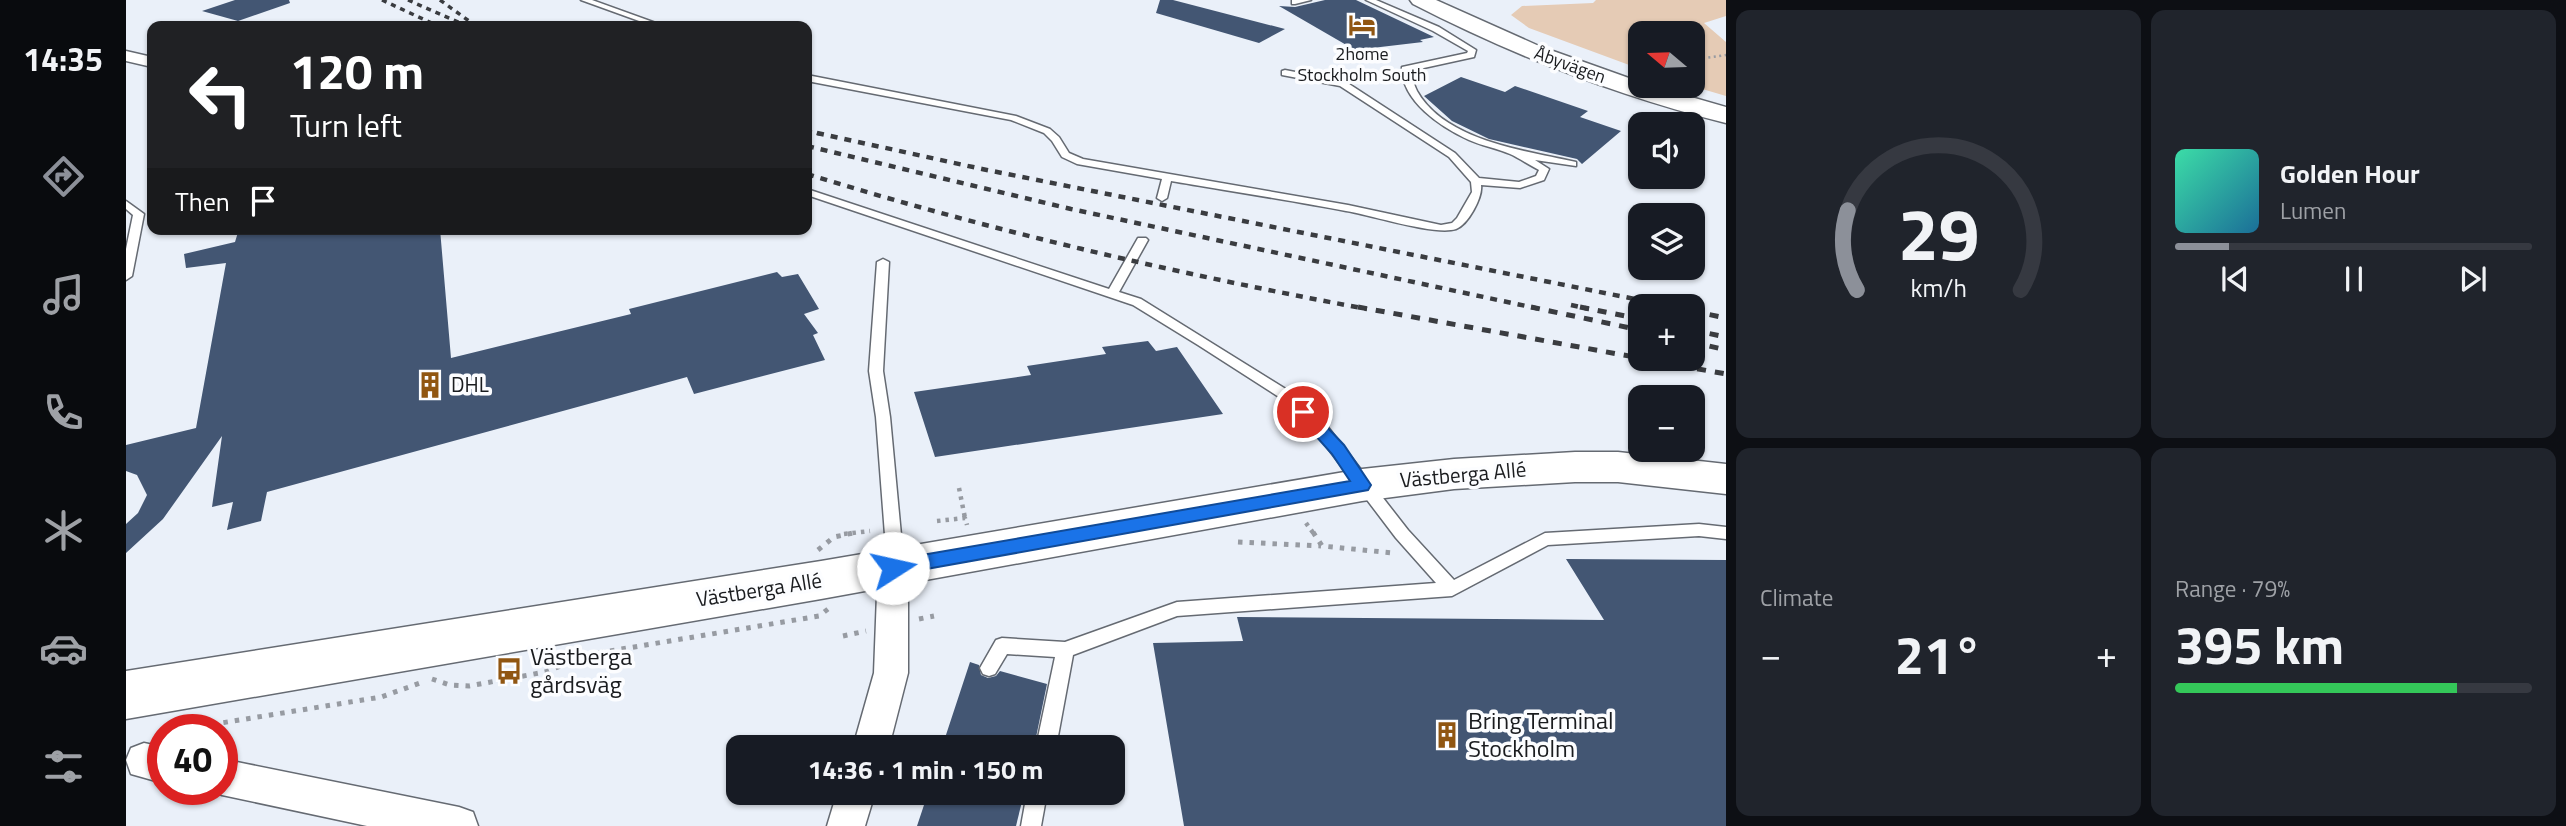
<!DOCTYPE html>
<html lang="en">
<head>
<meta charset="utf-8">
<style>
  body { margin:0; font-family:"Titillium Web",sans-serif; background:#20242c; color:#f1f3f6; height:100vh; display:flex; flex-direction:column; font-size:26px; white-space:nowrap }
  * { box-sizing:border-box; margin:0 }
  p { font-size:23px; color:#9ea1a6 }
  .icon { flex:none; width:38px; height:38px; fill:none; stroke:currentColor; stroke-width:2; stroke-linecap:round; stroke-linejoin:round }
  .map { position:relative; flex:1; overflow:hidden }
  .details { display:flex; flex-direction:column; gap:10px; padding:10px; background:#0d0f14; width:840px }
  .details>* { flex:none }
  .guide { position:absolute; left:21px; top:21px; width:665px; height:214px; border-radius:14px; box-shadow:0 2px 5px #0004; background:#202124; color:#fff; overflow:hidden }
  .needle { width:46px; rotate:289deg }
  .tools { position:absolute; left:1502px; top:21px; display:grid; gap:14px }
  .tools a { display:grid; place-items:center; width:77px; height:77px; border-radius:14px; background:#171b24; box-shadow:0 2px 5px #0004; font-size:35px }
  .speed { position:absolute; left:21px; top:714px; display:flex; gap:14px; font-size:35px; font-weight:700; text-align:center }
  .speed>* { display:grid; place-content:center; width:91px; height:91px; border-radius:50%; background:#171b24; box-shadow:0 2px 5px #0004; line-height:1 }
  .speed .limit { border:10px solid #d22; background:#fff; color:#111 }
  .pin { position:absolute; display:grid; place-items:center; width:60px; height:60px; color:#fff; margin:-30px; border:4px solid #fff; border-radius:50%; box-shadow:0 2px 7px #0007 }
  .me { position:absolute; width:77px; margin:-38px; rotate:80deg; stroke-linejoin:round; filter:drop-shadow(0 0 5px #0008) }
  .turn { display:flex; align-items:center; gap:24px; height:147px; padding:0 28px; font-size:32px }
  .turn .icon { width:91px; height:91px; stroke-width:2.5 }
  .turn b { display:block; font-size:49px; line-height:60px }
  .then { display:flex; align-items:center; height:66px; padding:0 28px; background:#0003; gap:14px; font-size:26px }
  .big { font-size:52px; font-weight:700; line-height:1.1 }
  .details .widget { flex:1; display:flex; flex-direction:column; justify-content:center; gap:10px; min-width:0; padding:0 24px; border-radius:14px; background:#20242c }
  .details .dial { align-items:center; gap:0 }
  .dial svg { height:182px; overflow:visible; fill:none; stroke:#363941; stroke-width:7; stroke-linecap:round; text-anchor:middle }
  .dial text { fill:#f1f3f6; stroke:none }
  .song { display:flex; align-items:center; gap:21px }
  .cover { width:84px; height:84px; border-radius:10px; background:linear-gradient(135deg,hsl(160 70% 55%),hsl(200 70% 35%)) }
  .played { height:7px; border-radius:4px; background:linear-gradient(90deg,#8c9099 15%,#363941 15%) }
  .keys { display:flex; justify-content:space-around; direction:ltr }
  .heat { display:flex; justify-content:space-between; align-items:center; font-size:38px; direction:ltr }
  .charge { height:10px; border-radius:5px; background:linear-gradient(90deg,#34c759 79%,#363941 0) }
  .details .tiles { flex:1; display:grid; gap:10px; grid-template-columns:repeat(2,1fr) }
  .trip { position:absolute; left:600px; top:735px; width:399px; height:70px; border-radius:14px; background:#171b24; box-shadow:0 2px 5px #0004; font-weight:700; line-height:70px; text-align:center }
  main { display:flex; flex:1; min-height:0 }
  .tabs { display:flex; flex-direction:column; width:126px; justify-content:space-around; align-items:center; background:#090b0e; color:#9ea1a6 }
  .tabs .icon { width:49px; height:49px }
  .tabs .on { color:#8c9099 }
  .tabs b { font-size:32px; color:#f1f3f6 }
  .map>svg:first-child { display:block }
  .green { fill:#e5cbb5 }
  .building { fill:#435673 }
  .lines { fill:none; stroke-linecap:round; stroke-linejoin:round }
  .lane-casing { stroke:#656a72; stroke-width:3 }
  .street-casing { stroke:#656a72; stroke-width:3 }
  .secondary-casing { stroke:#656a72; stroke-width:3 }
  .path-far2 { stroke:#979ba2; stroke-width:2.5; stroke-dasharray:2 3.5; stroke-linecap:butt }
  .path-far1 { stroke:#979ba2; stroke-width:4.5; stroke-dasharray:3.5 5; stroke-linecap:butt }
  .path { stroke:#979ba2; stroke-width:5; stroke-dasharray:4.5 7; stroke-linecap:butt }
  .lane { fill:#fff; fill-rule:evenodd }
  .street { fill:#fff; fill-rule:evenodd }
  .secondary { fill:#fff; fill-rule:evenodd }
  .rail-far2 { stroke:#3a3c40; stroke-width:3.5; stroke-dasharray:5 5; stroke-linecap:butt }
  .rail-far1 { stroke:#3a3c40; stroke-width:4.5; stroke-dasharray:7 7; stroke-linecap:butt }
  .rail { stroke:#3a3c40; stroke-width:5; stroke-dasharray:9 9; stroke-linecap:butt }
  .route { fill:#1a73e8; stroke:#114b97; stroke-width:2 }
  .labels { text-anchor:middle; stroke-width:7; stroke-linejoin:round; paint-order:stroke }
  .far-poi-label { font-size:18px; fill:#1a1c1f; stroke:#fcfdff }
  .far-street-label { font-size:18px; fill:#1a1c1f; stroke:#fcfdff }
  .poi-label { font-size:21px; fill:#1a1c1f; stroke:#fcfdff; text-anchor:start }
  .street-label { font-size:21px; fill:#1a1c1f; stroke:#fcfdff }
  .near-poi-label { font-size:24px; fill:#1a1c1f; stroke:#fcfdff; text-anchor:start }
</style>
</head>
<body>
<main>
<nav class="tabs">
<b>14:35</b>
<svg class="icon on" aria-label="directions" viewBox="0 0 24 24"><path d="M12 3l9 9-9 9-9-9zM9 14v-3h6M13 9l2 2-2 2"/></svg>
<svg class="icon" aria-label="music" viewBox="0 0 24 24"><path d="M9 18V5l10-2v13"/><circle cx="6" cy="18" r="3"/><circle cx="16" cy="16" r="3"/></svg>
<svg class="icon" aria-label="phone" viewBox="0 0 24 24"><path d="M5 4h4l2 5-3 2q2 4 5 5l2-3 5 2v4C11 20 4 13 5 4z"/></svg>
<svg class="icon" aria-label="climate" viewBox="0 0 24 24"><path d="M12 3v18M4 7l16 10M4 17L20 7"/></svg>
<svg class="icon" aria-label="car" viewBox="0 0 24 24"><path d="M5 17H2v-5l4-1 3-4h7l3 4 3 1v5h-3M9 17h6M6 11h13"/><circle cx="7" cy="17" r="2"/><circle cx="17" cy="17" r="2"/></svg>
<svg class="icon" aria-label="filters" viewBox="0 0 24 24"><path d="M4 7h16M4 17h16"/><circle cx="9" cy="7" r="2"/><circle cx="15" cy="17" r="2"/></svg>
</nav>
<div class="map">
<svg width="1600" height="826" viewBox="0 0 1600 826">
  <rect width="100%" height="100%" fill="#eaf0f9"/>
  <path class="green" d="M1470,0H1600V16L1578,23L1600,42V96L1566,86V33H1514V69L1403,28L1385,15L1396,6L1467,3Z"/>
  <g class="building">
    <path d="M109,0H163L164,3L112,21L76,11Z"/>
    <path d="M1034,0H1047L1159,29L1133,43L1030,13Z"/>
    <path d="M1199,0H1230L1308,37L1294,40L1297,42L1229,50L1153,6L1169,7Z"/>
    <path d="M1335,77L1379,92L1389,86L1462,111L1454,117L1495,131L1456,164L1451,159L1363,139L1326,121L1298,96Z"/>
    <path d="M113,229H314L325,358L505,314L503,309L651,272L656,277L672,274L693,309L678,314L692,333L687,335L699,360L568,394L561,377L141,492L135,521L101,530L107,502L86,507L96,436L37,519L0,553V524L12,513L21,495L11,475L0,471V445L70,428L100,263L60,268L58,254L109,242Z"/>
    <path d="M1022,341L1030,351L1051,347L1097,414L809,457L788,392L905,375L901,366L980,354L976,347Z"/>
    <path d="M1440,559L1600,560V826H1058L1027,643L1117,641L1111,617L1478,620Z"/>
    <path d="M844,662L853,665L855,675L862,678L870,676L874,671L921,684L908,747H816Z"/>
    <path d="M802,793H898L890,826H791Z"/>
  </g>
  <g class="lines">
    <defs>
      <g id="lane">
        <path d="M455,0H466L538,26H527Z"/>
        <path d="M1166,0H1185L1169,4H1166Z"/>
        <path d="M1240,0H1250L1313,27L1350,50L1348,57L1284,71C1286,77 1288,85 1291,91C1319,141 1400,151 1450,162V166L1409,160L1423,169L1418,180L1394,188L1355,185C1357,197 1342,225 1330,229C1309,236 1245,215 1220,211C1162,200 1104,191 1045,181L1041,198L1036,201L1031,198L1036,179L951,164L936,157L926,141L918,133L885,120L681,81V75L890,116L924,129L933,137L943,153L957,159L1222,205L1315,225L1326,223L1331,218L1346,192L1345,182L1323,157L1214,86L1156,75V71L1159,70L1220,82L1329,153L1353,178L1393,182L1410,176L1413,170C1403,165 1393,158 1384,154C1371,148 1356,146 1343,140C1315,127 1275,101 1276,67L1341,53L1342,51L1307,31Z"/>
        <path d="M681,189L983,289L1012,238H1020L1022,240L993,292L1015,299L1163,391L1201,426L1282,530L1328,580L1419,533L1573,524L1600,527V539L1573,536L1422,545L1326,596L1051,616L947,655L930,747H910L929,657L881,654L869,674L863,676L857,674L854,668L870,640L876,638L939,642L1051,602L1310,583L1270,538L1191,434L1153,397L1072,345L1007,305L681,195Z"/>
        <path d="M0,201L18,214L6,276L0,280V249L7,215L0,209Z"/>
        <path d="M757,259L763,262L757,371L764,417L775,535V567L773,572L767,574L761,572L759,567V535L750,417L743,371L751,262Z"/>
        <path d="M901,793H921L915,826H895Z"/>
      </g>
      <g id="street">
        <path d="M0,51L26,57V67L0,61Z"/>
        <path d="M767,555L778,559L782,568V673L763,747H727L748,673L752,568L756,559Z"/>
        <path d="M18,743L37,747V783L5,774L0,760L5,748Z"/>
        <path d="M96,759L333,807L347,812L352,826H241L96,795L82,789H96Z"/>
        <path d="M711,793H749L739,826H701Z"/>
      </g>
      <g id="secondary">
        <path d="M1284,0H1310L1413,46L1514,82V86H1527L1600,107V123C1492,96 1386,55 1287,4Z"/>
        <path d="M1449,452H1492L1600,464V494L1492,482H1449L1328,489L1236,501L695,599L0,719V671L695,561L1236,469L1328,459Z"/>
      </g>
    </defs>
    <use href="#lane" class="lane-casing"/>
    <use href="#street" class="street-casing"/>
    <use href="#secondary" class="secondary-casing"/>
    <path class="path-far2" d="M1566,60L1600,55"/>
    <g class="path-far1">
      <path d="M833,488L839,518"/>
      <path d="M811,521L839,518L841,525"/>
      <path d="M1180,523L1188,534"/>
      <path d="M718,534L744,531"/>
    </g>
    <g class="path">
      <path d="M1187,532L1196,546L1267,553"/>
      <path d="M1112,542L1195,546"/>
      <path d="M692,550L708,537L732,532"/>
      <path d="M793,619L808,616"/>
      <path d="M717,636L740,631"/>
      <path d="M306,679L324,685L343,686L419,672L466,654L693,616L702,609"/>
      <path d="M52,730L255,697L297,682"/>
    </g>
    <use href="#lane" class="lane"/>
    <use href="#street" class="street"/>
    <use href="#secondary" class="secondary"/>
    <g class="rail-far2">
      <path d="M256,0L312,26"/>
      <path d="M282,0L341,26"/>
      <path d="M314,0L343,21"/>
      <path d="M681,131L699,135"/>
    </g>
    <g class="rail-far1">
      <path d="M691,133L856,169L1544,306"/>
      <path d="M681,146L945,209L1414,309"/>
      <path d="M681,174C865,231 1052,274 1241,309"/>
      <path d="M1445,305L1463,309"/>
    </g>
    <g class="rail">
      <path d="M1232,307L1514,358"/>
      <path d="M1405,307L1514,330"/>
      <path d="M1454,307L1514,319"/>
      <path d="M1566,311L1600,318"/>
      <path d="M1566,330L1600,337"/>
      <path d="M1566,342L1600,350"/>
      <path d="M1518,359L1600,374"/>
    </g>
  </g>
  <path class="route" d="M1177,407L1183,408L1218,445L1245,485L1242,490L767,575L761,573L758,568L761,562L767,560L1224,481L1206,454L1172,416L1169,412L1172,408Z"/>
  <defs>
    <symbol id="hotel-bare" viewBox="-9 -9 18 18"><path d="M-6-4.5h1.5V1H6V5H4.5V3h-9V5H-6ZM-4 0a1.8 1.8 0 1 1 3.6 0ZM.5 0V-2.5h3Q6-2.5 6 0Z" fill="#905612" stroke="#fcfdff" stroke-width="2.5" paint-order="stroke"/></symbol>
    <symbol id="building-bare" viewBox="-9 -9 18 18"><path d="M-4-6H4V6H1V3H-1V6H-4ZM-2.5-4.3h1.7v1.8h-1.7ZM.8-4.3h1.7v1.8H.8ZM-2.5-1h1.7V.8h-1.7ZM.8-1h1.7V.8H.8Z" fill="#905612" stroke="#fcfdff" stroke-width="2.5" paint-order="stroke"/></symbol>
    <symbol id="bus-bare" viewBox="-9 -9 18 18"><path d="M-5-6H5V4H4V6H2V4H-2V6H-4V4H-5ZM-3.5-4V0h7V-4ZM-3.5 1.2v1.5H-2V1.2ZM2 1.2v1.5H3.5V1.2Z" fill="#905612" stroke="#fcfdff" stroke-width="2.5" paint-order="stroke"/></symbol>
  </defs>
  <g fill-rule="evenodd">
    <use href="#hotel-bare" x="1217" y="6" width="38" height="38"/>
    <use href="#building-bare" x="285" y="366" width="38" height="38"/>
    <use href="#bus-bare" x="364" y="652" width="38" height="38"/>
    <use href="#building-bare" x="1302" y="716" width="38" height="38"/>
  </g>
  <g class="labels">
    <g class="far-poi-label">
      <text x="1236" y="60">2home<tspan x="1236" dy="21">Stockholm South</tspan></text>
    </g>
    <g class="far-street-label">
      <text transform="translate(1444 65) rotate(20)" y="6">Åbyvägen</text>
    </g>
    <g class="poi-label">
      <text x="325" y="392">DHL</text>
    </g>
    <g class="street-label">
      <text transform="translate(1337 475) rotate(-5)" y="7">Västberga Allé</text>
      <text transform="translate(633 590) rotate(-9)" y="7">Västberga Allé</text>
    </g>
    <g class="near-poi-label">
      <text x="404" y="665">Västberga<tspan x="404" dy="28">gårdsväg</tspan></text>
      <text x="1342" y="729">Bring Terminal<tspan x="1342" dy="28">Stockholm</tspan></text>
    </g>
  </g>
</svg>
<div class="tools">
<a><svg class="needle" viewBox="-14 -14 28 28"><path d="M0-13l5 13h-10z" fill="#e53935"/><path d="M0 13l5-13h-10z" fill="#9ea1a6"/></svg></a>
<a><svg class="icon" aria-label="sound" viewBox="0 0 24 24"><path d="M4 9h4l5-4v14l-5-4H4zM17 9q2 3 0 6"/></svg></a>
<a><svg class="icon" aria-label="layers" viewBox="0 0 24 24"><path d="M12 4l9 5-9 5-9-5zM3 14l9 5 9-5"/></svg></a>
<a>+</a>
<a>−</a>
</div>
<div class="speed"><div class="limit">40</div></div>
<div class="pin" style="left:1177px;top:412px;background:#d93025"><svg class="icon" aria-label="arrive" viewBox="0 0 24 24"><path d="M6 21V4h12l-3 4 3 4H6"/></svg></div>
<svg class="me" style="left:767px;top:568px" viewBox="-20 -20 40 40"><circle r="19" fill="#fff"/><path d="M0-13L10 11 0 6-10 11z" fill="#1a73e8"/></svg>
<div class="trip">14:36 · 1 min · 150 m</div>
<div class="guide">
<div class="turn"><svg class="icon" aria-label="left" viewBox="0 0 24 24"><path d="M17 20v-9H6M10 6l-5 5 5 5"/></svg><div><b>120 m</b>Turn left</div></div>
<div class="then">Then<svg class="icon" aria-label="arrive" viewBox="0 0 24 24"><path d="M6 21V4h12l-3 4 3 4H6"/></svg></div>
</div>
</div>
<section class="details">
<div class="tiles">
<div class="widget dial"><svg viewBox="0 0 100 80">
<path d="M14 69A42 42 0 1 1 86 69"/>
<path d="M14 69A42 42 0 0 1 10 34" stroke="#8c9099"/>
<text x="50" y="56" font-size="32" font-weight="700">29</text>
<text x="50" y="72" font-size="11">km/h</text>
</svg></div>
<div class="widget">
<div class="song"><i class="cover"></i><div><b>Golden Hour</b><p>Lumen</p></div></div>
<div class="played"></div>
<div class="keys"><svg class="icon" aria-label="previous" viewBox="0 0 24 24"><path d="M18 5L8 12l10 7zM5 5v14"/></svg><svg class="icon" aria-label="pause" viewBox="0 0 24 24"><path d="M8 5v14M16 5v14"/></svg><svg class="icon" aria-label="next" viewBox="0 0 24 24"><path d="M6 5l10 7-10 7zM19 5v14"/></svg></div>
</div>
<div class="widget"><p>Climate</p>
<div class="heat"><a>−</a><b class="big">21°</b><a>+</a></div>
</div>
<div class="widget"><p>Range · 79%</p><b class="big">395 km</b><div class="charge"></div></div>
</div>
</section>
</main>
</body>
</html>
